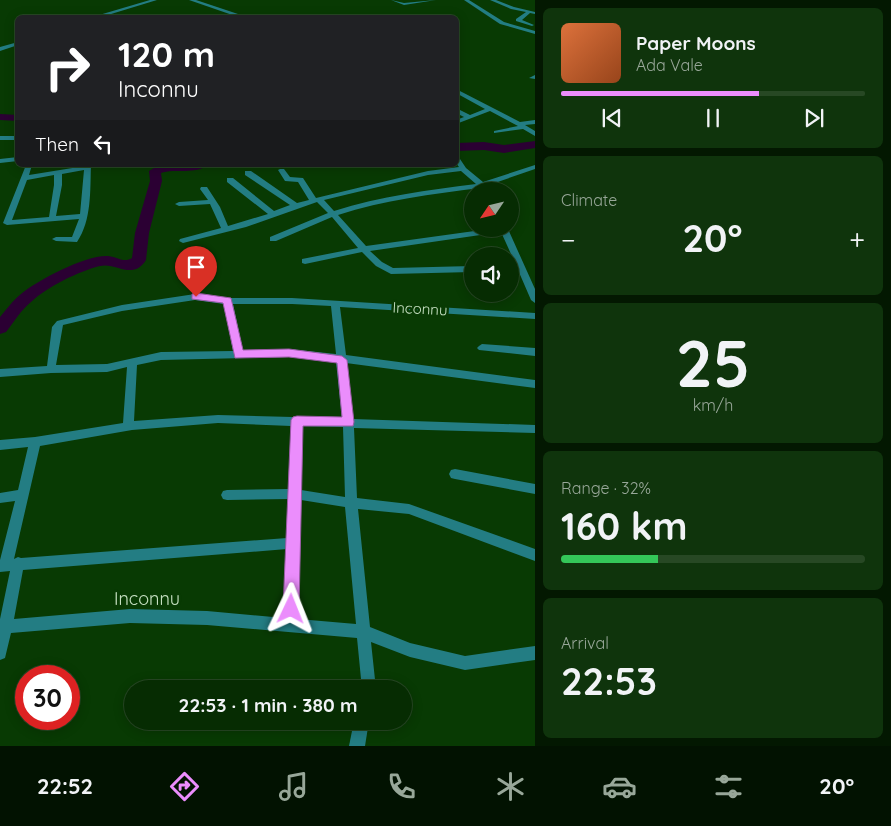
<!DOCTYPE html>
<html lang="en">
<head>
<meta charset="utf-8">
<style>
  body { margin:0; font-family:Quicksand,sans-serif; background:#0f340c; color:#f1f3f6; height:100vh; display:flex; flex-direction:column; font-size:19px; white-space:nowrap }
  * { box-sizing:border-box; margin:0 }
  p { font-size:16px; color:#98a799 }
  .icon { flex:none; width:28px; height:28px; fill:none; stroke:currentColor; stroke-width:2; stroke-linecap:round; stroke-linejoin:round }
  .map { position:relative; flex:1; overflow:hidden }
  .drawer { display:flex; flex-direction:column; gap:8px; padding:8px; background:#031801; width:356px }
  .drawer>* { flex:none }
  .banner { position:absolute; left:15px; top:15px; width:444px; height:152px; border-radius:8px; box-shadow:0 2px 12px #0003,0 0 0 1px #274824; background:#202124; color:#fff; overflow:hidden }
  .needle { width:32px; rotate:235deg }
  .tools { position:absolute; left:464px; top:182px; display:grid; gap:10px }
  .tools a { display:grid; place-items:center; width:55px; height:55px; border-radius:50%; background:#062c02; box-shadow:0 2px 12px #0003,0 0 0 1px #274824; font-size:25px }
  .speed { position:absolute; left:15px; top:665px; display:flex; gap:10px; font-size:25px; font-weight:700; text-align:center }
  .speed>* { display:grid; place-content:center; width:65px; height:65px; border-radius:50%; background:#062c02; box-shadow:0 2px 12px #0003,0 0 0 1px #274824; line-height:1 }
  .speed .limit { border:8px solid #d22; background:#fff; color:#111 }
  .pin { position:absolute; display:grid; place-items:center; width:42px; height:42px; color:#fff; margin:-51px -21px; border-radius:50% 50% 50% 0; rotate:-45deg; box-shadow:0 0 5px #0007 }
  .pin .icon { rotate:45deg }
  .me { position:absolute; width:55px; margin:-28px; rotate:2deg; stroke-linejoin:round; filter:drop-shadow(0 0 4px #0008) }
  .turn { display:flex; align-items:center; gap:18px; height:105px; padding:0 20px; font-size:22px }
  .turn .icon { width:65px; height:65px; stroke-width:2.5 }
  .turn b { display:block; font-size:35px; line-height:42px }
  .then { display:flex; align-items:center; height:48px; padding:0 20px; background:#0003; gap:10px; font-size:19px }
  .big { font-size:38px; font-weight:700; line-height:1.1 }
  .drawer .card { flex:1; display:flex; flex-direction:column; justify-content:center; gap:8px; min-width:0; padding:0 18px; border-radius:8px; background:#0f340c }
  .drawer .dial { align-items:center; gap:0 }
  .dial b { font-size:65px; line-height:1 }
  .song { display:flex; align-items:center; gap:15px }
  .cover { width:60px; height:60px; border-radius:8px; background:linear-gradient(135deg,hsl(20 70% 55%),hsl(20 70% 35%)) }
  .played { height:5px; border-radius:2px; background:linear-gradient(90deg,#eb8dfc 65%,#274824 65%) }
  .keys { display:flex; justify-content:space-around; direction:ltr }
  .heat { display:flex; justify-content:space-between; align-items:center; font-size:28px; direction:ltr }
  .charge { height:8px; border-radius:4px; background:linear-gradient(90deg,#34c759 32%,#274824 0) }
  .trip { position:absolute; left:124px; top:680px; width:288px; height:50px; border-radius:25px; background:#062c02; box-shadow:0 2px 12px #0003,0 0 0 1px #274824; font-weight:700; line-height:50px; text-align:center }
  .dock { display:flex; height:80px; justify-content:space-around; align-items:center; background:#021201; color:#98a799 }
  .dock .icon { width:35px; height:35px }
  .dock .selected { color:#eb8dfc }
  .dock b { font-size:22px; color:#f1f3f6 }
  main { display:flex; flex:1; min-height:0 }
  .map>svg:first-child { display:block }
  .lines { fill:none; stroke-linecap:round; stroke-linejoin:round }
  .river { fill:#2b0033; fill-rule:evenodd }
  .street { fill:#237d83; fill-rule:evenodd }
  .route { fill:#eb8dfc; stroke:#995ca4 }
  .labels { text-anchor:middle; stroke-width:5; stroke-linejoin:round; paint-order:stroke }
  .street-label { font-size:15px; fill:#c6e0c2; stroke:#083a03 }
  .near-street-label { font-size:18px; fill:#c6e0c2; stroke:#083a03 }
</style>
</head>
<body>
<main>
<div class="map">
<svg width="535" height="746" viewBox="0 0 535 746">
  <rect width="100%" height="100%" fill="#083a03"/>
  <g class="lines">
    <g class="river">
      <path d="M0,114L18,115V121L0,120Z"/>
      <path d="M535,141V148L504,153L484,150L456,151V143L484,142L504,145Z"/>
      <path d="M159,165H207C197,175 174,168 161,173L162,181L149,233L146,260C133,281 116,262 100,266C79,271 47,287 31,302C21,310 14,322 6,332L0,334V317C6,310 13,300 21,294C38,280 84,256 106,256C115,255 123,264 132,258L135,233L150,181L149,171Z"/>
    </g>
    <g class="street">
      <path d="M150,0H157L98,18H89Z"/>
      <path d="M189,0H196L250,18H241Z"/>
      <path d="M391,0L404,3L436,0L404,5Z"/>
      <path d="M464,0H469L504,22L535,31V34L500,24Z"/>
      <path d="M490,0H496L514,7L535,12V14L530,13L522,20L534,25L532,26L516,21V19L526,12L511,9Z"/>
      <path d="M18,42V45L0,51V47Z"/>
      <path d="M535,75V79L529,78Z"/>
      <path d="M456,89L520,122L535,120V124L525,125L535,131V136L523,129L494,133V131L518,126L490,111L456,124V120L464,117L456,113V108L470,115L485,109L456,93Z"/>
      <rect x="0" y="136" width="18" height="4"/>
      <path d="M456,155L458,156L466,168L483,182L535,165V169L486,186L489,191H481L480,188C432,194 384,200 338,215L366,246L489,229H508L535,289V303L531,300L518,270L510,271V265H516L501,232L370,251L382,262L393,268L472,266V272L391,274L376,266L362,252L305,264L302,263V259L358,248L332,217L276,241H270V237L328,213L317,202L246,227L183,243L179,241L180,239L221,228L210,204L179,206L175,204L179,202L208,200L200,189L201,187H207L220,207L228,226L268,214L227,182V178H233L274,211L290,205L245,175V171H251L297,203L309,200L298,182L285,181L278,170L280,169H284L290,177L303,178L316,198L428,171L459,167L456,163ZM461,171L476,184C428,190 381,196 334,211L324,200L428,175Z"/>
      <path d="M18,157V161L0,163V159Z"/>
      <path d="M26,165H32L29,175L91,165C90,190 92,220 77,242L56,241L52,239L56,237H72L79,219L7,225L3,223ZM84,170L80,214L56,216L62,185V174ZM54,175V185L49,217L12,220L27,180Z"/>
      <path d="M195,294L228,298H292L535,313V319L340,307L346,355L535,380V388L346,363L353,419L535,425V433L354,428L357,498L409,504L535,549V561L409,514L358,509L370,627L410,643L465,656L535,646V660L465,670L410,657L371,642L376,689H362L357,638L207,625L130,623L11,633L5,658L0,660V619L10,571L0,572V560L15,501L0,503V493L18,490L28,447L0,450V440L35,437L123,423L127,367L107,372L51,373L0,377V369L47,366L52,327L57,321L122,305ZM195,300L224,304L233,351L161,352L107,364L56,365L63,325L122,311ZM233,304H292L331,306L336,354L289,349L243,351ZM289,357L336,362L342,419L301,417L297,416L293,417L218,415L134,421L137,365L161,360ZM218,423L291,426L289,489L227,490L223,491L221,495L223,499L227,500L289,499L287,538L21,558L18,557L14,559L40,446L132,430ZM302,426L343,427L345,497L301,490ZM301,500L345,507L356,624L298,619ZM287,549L284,618L207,611L130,609L14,619L23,570Z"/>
      <path d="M482,344L535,348V356L479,350L477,348L479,346Z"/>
      <path d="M455,469L535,484V494L455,479L451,478L449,474L451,470Z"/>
      <path d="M354,721H369L365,746H349Z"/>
    </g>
  </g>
  <path class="route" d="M196,293L231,298L243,350L289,349L342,356L347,360L354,422L353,426H303L299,609L297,614L291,616L286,614L283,609L291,420L293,417L297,416L342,417L337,363L289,357L235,358L223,303L192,299V294Z"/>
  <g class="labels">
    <g class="street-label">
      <text transform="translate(420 309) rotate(3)" y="5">Inconnu</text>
    </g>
    <g class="near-street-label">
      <text x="147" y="605">Inconnu</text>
    </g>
  </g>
</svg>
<div class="tools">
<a><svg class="needle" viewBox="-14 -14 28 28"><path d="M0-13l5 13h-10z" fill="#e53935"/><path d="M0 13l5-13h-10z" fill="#98a799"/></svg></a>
<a><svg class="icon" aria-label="sound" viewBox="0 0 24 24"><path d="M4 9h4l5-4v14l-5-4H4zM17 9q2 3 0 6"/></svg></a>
</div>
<div class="speed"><div class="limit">30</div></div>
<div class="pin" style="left:196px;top:297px;background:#d93025"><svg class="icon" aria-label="arrive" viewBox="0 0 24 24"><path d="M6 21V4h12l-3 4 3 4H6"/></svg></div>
<svg class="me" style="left:291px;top:609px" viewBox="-20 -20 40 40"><path d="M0-17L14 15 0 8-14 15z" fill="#eb8dfc" stroke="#fff" stroke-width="4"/></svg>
<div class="trip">22:53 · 1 min · 380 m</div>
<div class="banner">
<div class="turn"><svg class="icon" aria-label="right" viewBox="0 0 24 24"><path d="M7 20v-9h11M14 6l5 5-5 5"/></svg><div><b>120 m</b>Inconnu</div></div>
<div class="then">Then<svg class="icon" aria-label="left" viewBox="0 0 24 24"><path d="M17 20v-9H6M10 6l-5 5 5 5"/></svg></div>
</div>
</div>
<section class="drawer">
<div class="card">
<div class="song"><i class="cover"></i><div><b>Paper Moons</b><p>Ada Vale</p></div></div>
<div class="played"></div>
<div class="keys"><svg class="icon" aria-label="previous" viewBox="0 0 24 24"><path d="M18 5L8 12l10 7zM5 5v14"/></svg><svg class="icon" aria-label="pause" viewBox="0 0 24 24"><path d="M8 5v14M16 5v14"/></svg><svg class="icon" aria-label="next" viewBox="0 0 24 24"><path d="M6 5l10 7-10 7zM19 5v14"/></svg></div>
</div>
<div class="card"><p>Climate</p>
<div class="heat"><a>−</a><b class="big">20°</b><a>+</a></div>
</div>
<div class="card dial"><b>25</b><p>km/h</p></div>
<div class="card"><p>Range · 32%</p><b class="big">160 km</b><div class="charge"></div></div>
<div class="card"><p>Arrival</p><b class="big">22:53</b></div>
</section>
</main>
<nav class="dock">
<b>22:52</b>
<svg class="icon selected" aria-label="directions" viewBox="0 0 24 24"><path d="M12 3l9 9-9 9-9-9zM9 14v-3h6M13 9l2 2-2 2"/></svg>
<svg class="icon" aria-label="music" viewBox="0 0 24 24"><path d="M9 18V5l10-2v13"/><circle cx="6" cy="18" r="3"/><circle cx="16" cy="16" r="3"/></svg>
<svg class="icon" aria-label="phone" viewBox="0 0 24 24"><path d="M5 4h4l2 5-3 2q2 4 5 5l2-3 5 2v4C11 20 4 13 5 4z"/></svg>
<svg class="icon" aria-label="climate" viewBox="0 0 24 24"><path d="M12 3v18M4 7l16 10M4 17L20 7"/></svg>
<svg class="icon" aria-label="car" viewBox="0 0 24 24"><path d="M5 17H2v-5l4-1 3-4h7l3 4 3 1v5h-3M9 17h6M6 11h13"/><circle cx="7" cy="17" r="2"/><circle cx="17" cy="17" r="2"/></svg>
<svg class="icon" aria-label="filters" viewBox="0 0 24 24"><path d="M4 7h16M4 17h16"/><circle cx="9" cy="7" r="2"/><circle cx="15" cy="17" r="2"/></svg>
<b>20°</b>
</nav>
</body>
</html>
